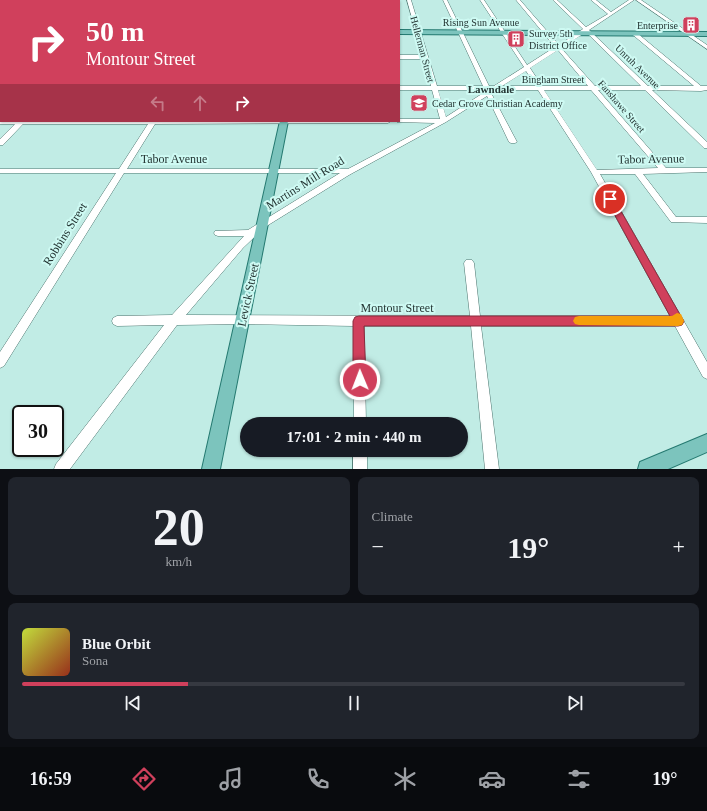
<!DOCTYPE html>
<html lang="en">
<head>
<meta charset="utf-8">
<style>
  body { margin:0; font-family:"Times New Roman",serif; background:#20242c; color:#f1f3f6; height:100vh; display:flex; flex-direction:column; font-size:15px; white-space:nowrap }
  * { box-sizing:border-box; margin:0 }
  p { font-size:13px; color:#9ea1a6 }
  .icon { flex:none; width:22px; height:22px; fill:none; stroke:currentColor; stroke-width:2; stroke-linecap:round; stroke-linejoin:round }
  .map { position:relative; height:469px; overflow:hidden }
  .panel { display:flex; flex-direction:column; gap:8px; padding:8px; background:#0d0f14; flex:1 }
  .panel>* { flex:none }
  .banner { position:absolute; left:0px; top:0px; width:400px; height:122px; box-shadow:0 1px 3px #0004; background:#d0405c; color:#fff; overflow:hidden }
  .speed { position:absolute; left:12px; top:405px; display:flex; gap:8px; font-size:20px; font-weight:700; text-align:center }
  .speed>* { display:grid; place-content:center; width:52px; height:52px; border-radius:50%; background:#171b24; box-shadow:0 1px 3px #0004; line-height:1 }
  .speed .limit { border:2px solid #111; border-radius:6px; background:#fff; color:#111 }
  .pin { position:absolute; display:grid; place-items:center; width:34px; height:34px; color:#fff; margin:-17px; border:2px solid #fff; border-radius:50%; box-shadow:0 1px 4px #0007 }
  .me { position:absolute; width:44px; margin:-22px; rotate:359deg; stroke-linejoin:round; filter:drop-shadow(0 0 3px #0008) }
  .turn { display:flex; align-items:center; gap:14px; height:84px; padding:0 20px; font-size:18px }
  .turn .icon { width:52px; height:52px; stroke-width:2.5 }
  .turn b { display:block; font-size:28px; line-height:34px }
  .lanes { display:flex; align-items:center; height:38px; padding:0 20px; background:#0003; justify-content:center; gap:20px; direction:ltr }
  .lanes .off { opacity:.35 }
  .big { font-size:30px; font-weight:600; line-height:1.1 }
  .panel .widget { flex:1; display:flex; flex-direction:column; justify-content:center; gap:6px; min-width:0; padding:0 14px; border-radius:8px; background:#20242c }
  .panel .dial { align-items:center; gap:0 }
  .dial b { font-size:52px; line-height:1 }
  .song { display:flex; align-items:center; gap:12px }
  .cover { width:48px; height:48px; border-radius:6px; background:linear-gradient(135deg,hsl(70 70% 55%),hsl(10 70% 35%)) }
  .played { height:4px; border-radius:2px; background:linear-gradient(90deg,#d0405c 25%,#363941 25%) }
  .keys { display:flex; justify-content:space-around; direction:ltr }
  .heat { display:flex; justify-content:space-between; align-items:center; font-size:22px; direction:ltr }
  .panel .tiles { flex:1; display:grid; gap:8px; grid-template-columns:1fr 1fr }
  .widget:last-child { grid-column:span 2 }
  .trip { position:absolute; left:240px; top:417px; width:228px; height:40px; border-radius:20px; background:#171b24; box-shadow:0 1px 3px #0004; font-weight:600; line-height:40px; text-align:center }
  .tabs { display:flex; height:64px; justify-content:space-around; align-items:center; background:#090b0e; color:#9ea1a6 }
  .tabs .icon { width:28px; height:28px }
  .tabs .selected { color:#d0405c }
  .tabs b { font-size:18px; color:#f1f3f6 }
  .map>svg:first-child { display:block }
  .lines { fill:none; stroke-linecap:round; stroke-linejoin:round }
  .minor-casing { stroke:#4c746e; stroke-width:1 }
  .major-casing { stroke:#247970; stroke-width:2 }
  .minor { fill:#fff; fill-rule:evenodd }
  .major { fill:#7cc4bd; fill-rule:evenodd }
  .route { fill:#d0405c; stroke:#872a3c }
  .slow { fill:#f59e0b }
  .labels { text-anchor:middle; stroke-width:4; stroke-linejoin:round; paint-order:stroke }
  .far-street-label { font-size:10px; fill:#243533; stroke:#cefaf3 }
  .far-poi-label { font-size:10px; fill:#243533; stroke:#cefaf3; text-anchor:start }
  .far-neighbourhood-label { font-size:11px; font-weight:bold; fill:#243533; stroke:#cefaf3 }
  .street-label { font-size:12px; fill:#243533; stroke:#cefaf3 }
</style>
</head>
<body>
<div class="map">
<svg width="707" height="469" viewBox="0 0 707 469">
  <rect width="100%" height="100%" fill="#c1ece5"/>
  <g class="lines">
    <defs>
      <g id="minor">
        <path d="M130,0H205L204,1Z"/>
        <rect x="226" y="0" width="4" height="1"/>
        <rect x="308" y="0" width="4" height="1"/>
        <path d="M377,0H381L382,1H378Z"/>
        <path d="M407,0H411L437,86H483L443,0H447L489,86H494L524,67L480,0H484L527,65L555,47L516,0H520L559,45L583,29L553,0H557L586,27L608,14L591,0H596L611,12L629,0H634L589,30L648,86H694L633,35V33H637L701,86H707V90L701,91L652,90L707,142V148H704L645,90H598L666,168H707V172L643,174L676,217H707V223L671,222L635,174H600L707,362V379L703,377L675,326H481L499,469H485L471,326H364L366,424H354V326L243,324L177,325L70,469H54L56,464L164,325L117,326L113,324L112,321L113,318L117,316L172,315L244,236H218L215,235L214,233L215,231L248,230L340,173H124L4,366L0,368V352L116,173H0V169H119L148,124H23L3,145H0V139L15,124H0V120L391,121L388,123L155,124L127,169H348L435,123L397,122L396,121H399V119H440L432,90H399V86H431L423,59H399V55H422ZM586,32L641,86H595L561,48ZM558,50L588,86H542L530,68ZM526,71L536,86H502ZM438,90H488L446,117ZM497,90H538L591,172L670,316H480L474,263L472,260H466L464,263L470,316L186,315L243,248L265,227L349,175L446,122L487,96L509,142L511,143H515L517,142L491,93ZM544,90H591L658,168L597,170Z"/>
        <path d="M636,0H641L707,45V49Z"/>
        <rect x="0" y="30" width="1" height="2"/>
        <path d="M1,41V45L0,46V42Z"/>
        <rect x="0" y="55" width="1" height="4"/>
        <rect x="0" y="86" width="1" height="4"/>
        <rect x="353" y="450" width="14" height="19"/>
      </g>
      <g id="major">
        <rect x="0" y="18" width="1" height="4"/>
        <path d="M399,30L707,32V36L399,34Z"/>
        <path d="M280,121H288L220,469H202Z"/>
        <path d="M707,434V452L668,469H638L640,462Z"/>
      </g>
    </defs>
    <use href="#minor" class="minor-casing"/>
    <use href="#major" class="major-casing"/>
    <use href="#minor" class="minor"/>
    <use href="#major" class="major"/>
  </g>
  <path class="route" d="M610,196L614,199L682,318L684,321L682,325L678,326H364L366,380L364,384L360,386L355,384L353,380V321L355,317L359,316H670L606,199Z"/>
  <path class="slow" d="M677,313L681,314L684,321L682,325L678,326L579,325L575,324L573,321L575,317L579,316H672Z"/>
  <defs>
    <symbol id="building-square" viewBox="-11 -11 22 22"><rect x="-9" y="-9" width="18" height="18" rx="4" fill="#d0405c" stroke="#cefaf3"/><path d="M-4-6H4V6H1V3H-1V6H-4ZM-2.5-4.3h1.7v1.8h-1.7ZM.8-4.3h1.7v1.8H.8ZM-2.5-1h1.7V.8h-1.7ZM.8-1h1.7V.8H.8Z" fill="#fff"/></symbol>
    <symbol id="school-square" viewBox="-11 -11 22 22"><rect x="-9" y="-9" width="18" height="18" rx="4" fill="#d0405c" stroke="#cefaf3"/><path d="M0-5L7-2L0 1L-7-2ZM-4 1L0 2.5L4 1V4Q0 6-4 4Z" fill="#fff"/></symbol>
  </defs>
  <g fill-rule="evenodd">
    <use href="#building-square" x="681" y="15" width="20" height="20"/>
    <use href="#building-square" x="506" y="29" width="20" height="20"/>
    <use href="#school-square" x="409" y="93" width="20" height="20"/>
  </g>
  <g class="labels">
    <g class="far-street-label">
      <text x="481" y="26">Rising Sun Avenue</text>
      <text transform="translate(423 49) rotate(75)" y="4">Hellerman Street</text>
      <text transform="translate(638 66) rotate(44)" y="4">Unruh Avenue</text>
      <text x="553" y="83">Bingham Street</text>
      <text transform="translate(622 106) rotate(49)" y="4">Fanshawe Street</text>
    </g>
    <g class="far-poi-label">
      <text x="678" y="29" text-anchor="end">Enterprise</text>
      <text x="529" y="37">Survey 5th<tspan x="529" dy="12">District Office</tspan></text>
      <text x="432" y="107">Cedar Grove Christian Academy</text>
    </g>
    <g class="far-neighbourhood-label">
      <text x="491" y="93">Lawndale</text>
    </g>
    <g class="street-label">
      <text x="174" y="163">Tabor Avenue</text>
      <text transform="translate(651 159) rotate(-1)" y="4">Tabor Avenue</text>
      <text transform="translate(305 183) rotate(-32)" y="4">Martins Mill Road</text>
      <text transform="translate(65 234) rotate(-58)" y="4">Robbins Street</text>
      <text transform="translate(248 295) rotate(-78)" y="4">Levick Street</text>
      <text x="397" y="312">Montour Street</text>
    </g>
  </g>
</svg>
<div class="speed"><div class="limit">30</div></div>
<div class="pin" style="left:610px;top:199px;background:#d93025"><svg class="icon" aria-label="arrive" viewBox="0 0 24 24"><path d="M6 21V4h12l-3 4 3 4H6"/></svg></div>
<svg class="me" style="left:360px;top:380px" viewBox="-20 -20 40 40"><circle r="17" fill="#d0405c" stroke="#fff" stroke-width="3"/><path d="M0-11L8 9 0 5-8 9z" fill="#fff"/></svg>
<div class="trip">17:01 · 2 min · 440 m</div>
<div class="banner">
<div class="turn"><svg class="icon" aria-label="right" viewBox="0 0 24 24"><path d="M7 20v-9h11M14 6l5 5-5 5"/></svg><div><b>50 m</b>Montour Street</div></div>
<div class="lanes"><svg class="icon off" aria-label="left" viewBox="0 0 24 24"><path d="M17 20v-9H6M10 6l-5 5 5 5"/></svg><svg class="icon off" aria-label="ahead" viewBox="0 0 24 24"><path d="M12 20V5M6 11l6-6 6 6"/></svg><svg class="icon" aria-label="right" viewBox="0 0 24 24"><path d="M7 20v-9h11M14 6l5 5-5 5"/></svg></div>
</div>
</div>
<section class="panel">
<div class="tiles">
<div class="widget dial"><b>20</b><p>km/h</p></div>
<div class="widget"><p>Climate</p>
<div class="heat"><a>−</a><b class="big">19°</b><a>+</a></div>
</div>
<div class="widget">
<div class="song"><i class="cover"></i><div><b>Blue Orbit</b><p>Sona</p></div></div>
<div class="played"></div>
<div class="keys"><svg class="icon" aria-label="previous" viewBox="0 0 24 24"><path d="M18 5L8 12l10 7zM5 5v14"/></svg><svg class="icon" aria-label="pause" viewBox="0 0 24 24"><path d="M8 5v14M16 5v14"/></svg><svg class="icon" aria-label="next" viewBox="0 0 24 24"><path d="M6 5l10 7-10 7zM19 5v14"/></svg></div>
</div>
</div>
</section>
<nav class="tabs">
<b>16:59</b>
<svg class="icon selected" aria-label="directions" viewBox="0 0 24 24"><path d="M12 3l9 9-9 9-9-9zM9 14v-3h6M13 9l2 2-2 2"/></svg>
<svg class="icon" aria-label="music" viewBox="0 0 24 24"><path d="M9 18V5l10-2v13"/><circle cx="6" cy="18" r="3"/><circle cx="16" cy="16" r="3"/></svg>
<svg class="icon" aria-label="phone" viewBox="0 0 24 24"><path d="M5 4h4l2 5-3 2q2 4 5 5l2-3 5 2v4C11 20 4 13 5 4z"/></svg>
<svg class="icon" aria-label="climate" viewBox="0 0 24 24"><path d="M12 3v18M4 7l16 10M4 17L20 7"/></svg>
<svg class="icon" aria-label="car" viewBox="0 0 24 24"><path d="M5 17H2v-5l4-1 3-4h7l3 4 3 1v5h-3M9 17h6M6 11h13"/><circle cx="7" cy="17" r="2"/><circle cx="17" cy="17" r="2"/></svg>
<svg class="icon" aria-label="filters" viewBox="0 0 24 24"><path d="M4 7h16M4 17h16"/><circle cx="9" cy="7" r="2"/><circle cx="15" cy="17" r="2"/></svg>
<b>19°</b>
</nav>
</body>
</html>
